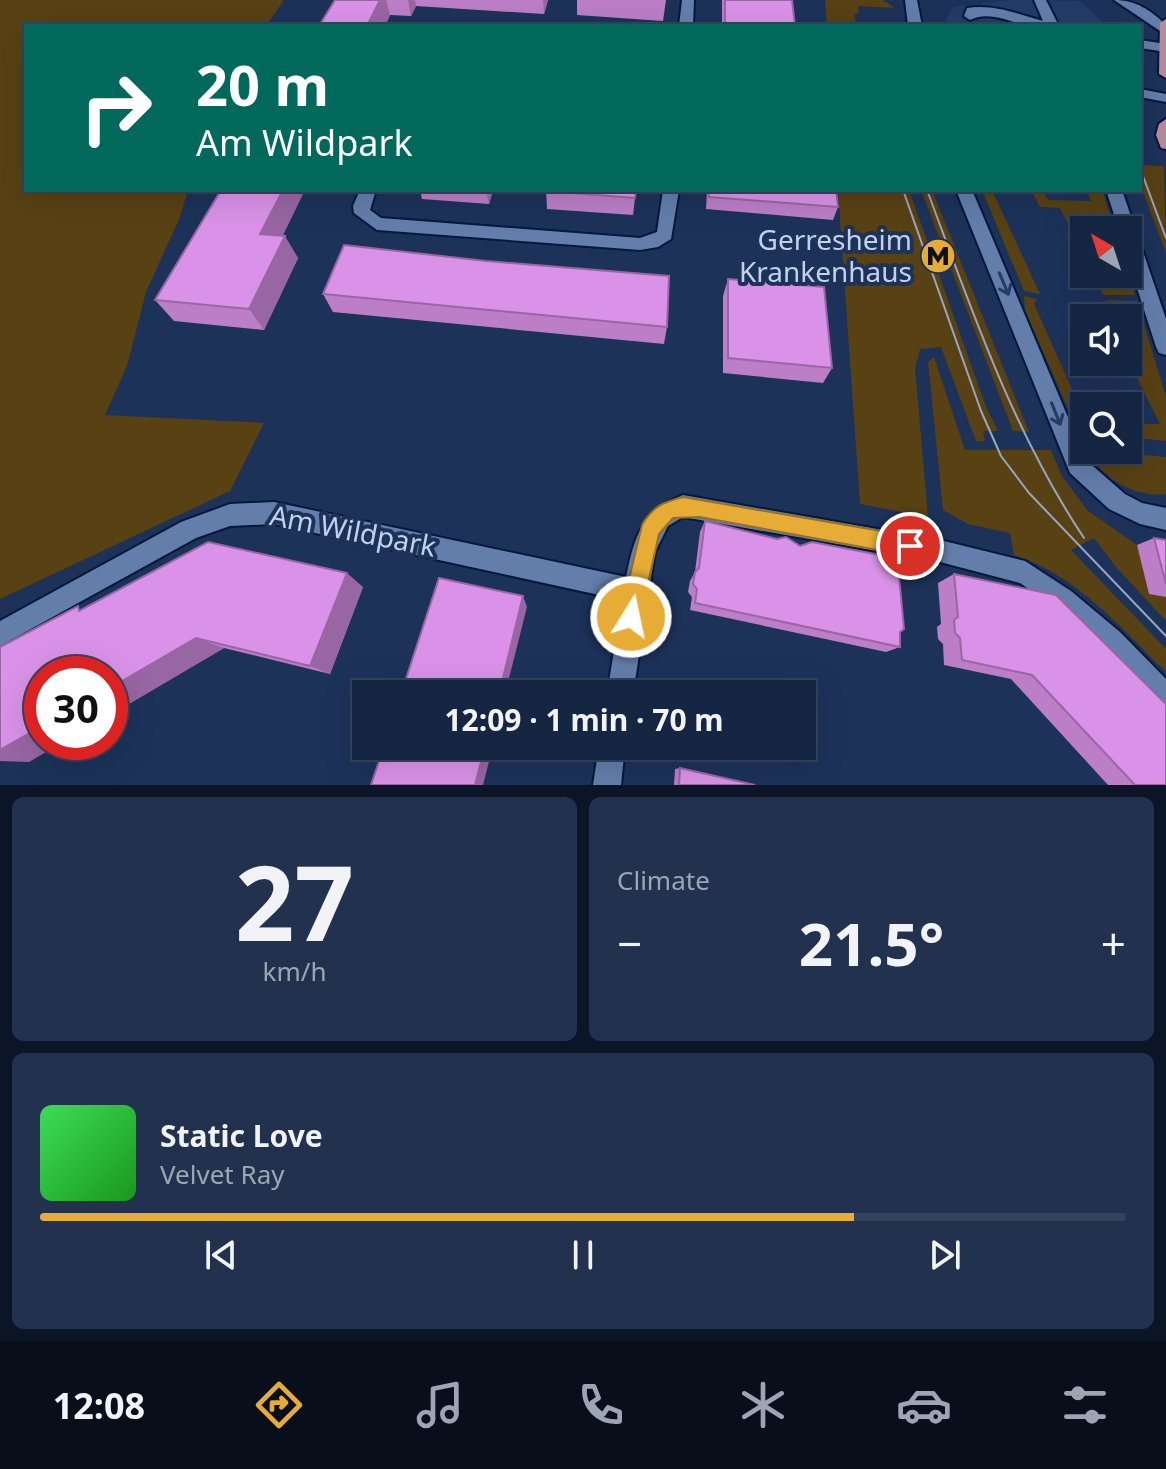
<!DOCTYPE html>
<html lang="en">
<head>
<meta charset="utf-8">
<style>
  body { margin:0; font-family:"Noto Sans",sans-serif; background:#22324e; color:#f1f3f6; height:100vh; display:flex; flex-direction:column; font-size:30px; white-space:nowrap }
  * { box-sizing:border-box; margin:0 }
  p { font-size:26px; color:#9da5b2 }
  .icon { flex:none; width:44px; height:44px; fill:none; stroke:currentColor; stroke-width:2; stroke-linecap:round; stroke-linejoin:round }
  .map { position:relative; height:785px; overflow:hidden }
  .side { display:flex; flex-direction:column; gap:12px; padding:12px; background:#0c1525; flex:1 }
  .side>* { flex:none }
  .banner { position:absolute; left:24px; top:24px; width:1118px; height:168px; border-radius:0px; box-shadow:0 8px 32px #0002,0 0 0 2px #34435c; background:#00695c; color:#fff; overflow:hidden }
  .needle { width:52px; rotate:321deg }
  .fabs { position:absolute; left:1070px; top:216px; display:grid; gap:16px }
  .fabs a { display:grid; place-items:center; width:72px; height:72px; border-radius:0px; background:#152643; box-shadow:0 8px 32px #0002,0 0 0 2px #34435c; font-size:40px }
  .speed { position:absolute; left:24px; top:656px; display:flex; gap:16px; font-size:40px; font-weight:700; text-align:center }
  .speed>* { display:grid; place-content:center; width:104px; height:104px; border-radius:50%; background:#152643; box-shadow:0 8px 32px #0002,0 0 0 2px #34435c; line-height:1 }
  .speed .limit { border:12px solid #d22; background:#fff; color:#111 }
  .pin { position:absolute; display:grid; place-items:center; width:68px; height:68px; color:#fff; margin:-34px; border:4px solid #fff; border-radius:50%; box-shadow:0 2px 8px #0007 }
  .me { position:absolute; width:88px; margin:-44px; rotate:10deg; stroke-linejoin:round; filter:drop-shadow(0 0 6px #0008) }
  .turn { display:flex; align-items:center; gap:28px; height:168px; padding:0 40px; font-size:36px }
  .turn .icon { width:104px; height:104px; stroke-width:2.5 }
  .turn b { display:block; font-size:56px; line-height:68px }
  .big { font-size:60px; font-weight:700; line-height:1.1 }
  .side .tile { flex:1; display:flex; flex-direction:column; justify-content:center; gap:12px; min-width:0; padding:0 28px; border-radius:12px; background:#22324e }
  .side .dial { align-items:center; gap:0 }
  .dial b { font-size:104px; line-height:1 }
  .song { display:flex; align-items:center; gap:24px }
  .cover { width:96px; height:96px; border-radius:12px; background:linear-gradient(135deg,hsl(130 70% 55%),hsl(120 70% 35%)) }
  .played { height:8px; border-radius:4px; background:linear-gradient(90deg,#e6ac36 75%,#34435c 75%) }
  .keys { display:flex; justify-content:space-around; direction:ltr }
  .heat { display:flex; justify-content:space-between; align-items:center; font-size:44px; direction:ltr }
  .side .tiles { flex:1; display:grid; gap:12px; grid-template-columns:1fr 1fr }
  .tile:last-child { grid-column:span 2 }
  .trip { position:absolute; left:352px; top:680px; width:464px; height:80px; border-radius:0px; background:#152643; box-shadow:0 8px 32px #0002,0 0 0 2px #34435c; font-weight:700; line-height:80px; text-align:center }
  .menu { display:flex; height:128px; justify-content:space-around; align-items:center; background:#080f1b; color:#9da5b2 }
  .menu .icon { width:56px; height:56px }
  .menu .selected { color:#e6ac36 }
  .menu b { font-size:36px; color:#f1f3f6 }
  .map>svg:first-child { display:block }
  .built { fill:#223c69 }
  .green { fill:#584113 }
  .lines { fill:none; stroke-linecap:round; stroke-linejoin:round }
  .minor-casing { stroke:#05183d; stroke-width:4 }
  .major-casing { stroke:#05183d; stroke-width:4 }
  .minor { fill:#637eab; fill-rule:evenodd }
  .major { fill:#bb8a9b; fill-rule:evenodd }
  .tram { stroke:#96a7c4; stroke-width:2 }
  .wall { fill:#bb7ec7 }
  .shaded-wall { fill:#9866a2 }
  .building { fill:#d992e7; stroke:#9866a2; stroke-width:2 }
  .oneway { stroke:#273d65 }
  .route { fill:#e6ac36; stroke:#967023; stroke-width:2 }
  .labels { text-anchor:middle; stroke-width:8; stroke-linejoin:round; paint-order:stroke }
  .poi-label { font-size:28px; fill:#c3d2eb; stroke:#1c3259; text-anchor:end }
  .street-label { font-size:28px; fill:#c3d2eb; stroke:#1c3259 }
</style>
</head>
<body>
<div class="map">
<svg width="1166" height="785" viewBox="0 0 1166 785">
  <rect width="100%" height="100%" fill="#1c3259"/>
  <path class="built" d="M1010,0L1080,1L1107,26H950L946,19L954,7Z"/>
  <g class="green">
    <path d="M0,0H284L266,26H26V190H188L180,217L146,292L127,366L105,415L264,423L230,491L0,599Z"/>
    <path d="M825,0H883L895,8L858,6L859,13L854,14L856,21L851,23V26H827Z"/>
    <path d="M1140,165L1164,166L1166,253L1140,184Z"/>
    <path d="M838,190H909L986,407L998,431H983L985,441H976L941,347L920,349L915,368L928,517L860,504Z"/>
    <path d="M921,190H932L1029,432L1013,431Z"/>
    <path d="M982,190H992L1040,294L1024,291Z"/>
    <path d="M1031,190H1042L1048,200L1091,201L1087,190H1102L1115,230H1084V255L1060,208L1040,207Z"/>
    <path d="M1128,273L1135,295H1103L1093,274Z"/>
    <path d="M1024,296L1037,299L1034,304L1084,416V433L1078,432L1025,310Z"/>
    <path d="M1107,300L1137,301L1166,397V441L1137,438L1135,433L1143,424H1160L1128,360V318H1107L1100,305Z"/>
    <path d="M934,357L965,450H1051L1062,476L1087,510L1137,545L1166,597V621L1116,567L1094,538L1071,550L1166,649V672C1120,627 1077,575 1014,555L1010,533L968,524L943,510L928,362Z"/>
    <path d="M1087,450L1166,457V494C1134,498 1102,478 1087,450Z"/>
  </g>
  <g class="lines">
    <defs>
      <g id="minor">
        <path d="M682,0H694L693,26H679Z"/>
        <path d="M905,0H917L922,26H908Z"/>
        <path d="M1034,0H1046L1059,26C1050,26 1041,27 1032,26C1009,23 991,10 970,20L964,16L967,8C994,4 1018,14 1043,21Z"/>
        <path d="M1114,0C1136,0 1150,10 1166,25V35Z"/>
        <path d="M1140,40L1166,44V52L1140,48Z"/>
        <path d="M1140,89L1166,94V102L1140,97Z"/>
        <path d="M360,190H376L370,210L381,218L640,238L657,232L663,190H679L671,239L658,247L640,250L377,230L354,213L353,206Z"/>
        <path d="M956,190H972L1086,460L1125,494L1142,503L1166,508V530L1140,524L1109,509L1070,473Z"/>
        <path d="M1106,190H1122L1166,319V355L1159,353L1156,347L1128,260V230H1119Z"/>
        <path d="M683,495L940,540L1025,561L1071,591L1120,632L1166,679V710L1157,706L1102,650L1055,607L1020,583L940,562L683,517L668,526L655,552L633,694H607L622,600L274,524L230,526L196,538L0,646V621L181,522L230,504L274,502L626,577C635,535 641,512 683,495Z"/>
        <path d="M599,746H625L621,785H593Z"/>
      </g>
      <g id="major">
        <path d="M1166,19V78L1159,74L1160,23Z"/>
        <path d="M1166,119V149L1161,148L1156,135L1159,124Z"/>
      </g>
    </defs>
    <use href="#minor" class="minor-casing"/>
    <use href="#major" class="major-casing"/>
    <use href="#minor" class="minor"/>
    <use href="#major" class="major"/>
    <g class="tram">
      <path d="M1140,168L1166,238"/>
      <path d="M903,190L981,411L1001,456L1029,493L1166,636"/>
      <path d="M927,190C972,310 1012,430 1084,538"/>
    </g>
  </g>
  <g class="wall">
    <path d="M335,0H548L544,14L416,6L411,16L390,15L385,26H319Z"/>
    <path d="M577,0H666L663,21L577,15Z"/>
    <path d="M722,0H792L795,26H722Z"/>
    <path d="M420,190H493L489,204L422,199Z"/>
    <path d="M546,190H636L633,215L547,209Z"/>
    <path d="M707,190H836L838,207L833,220L706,209Z"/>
    <path d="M283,236L298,258L264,330L174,321L155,300Z"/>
    <path d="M728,279L832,368L823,383L723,373V296Z"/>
    <path d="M323,294L667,327L664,344L333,312Z"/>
    <path d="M705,521L900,632V647L886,652L690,610L692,597L688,592L690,581L695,572L700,532Z"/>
    <path d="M1154,538L1166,540V597L1149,594L1137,545Z"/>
    <path d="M954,574L1166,785H1108L1011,679L944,665L943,644L938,639L937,627L941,624L938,583Z"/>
    <path d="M363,587L330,674L224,648L110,715V674L29,762L85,608Z"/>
    <path d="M680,768L755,785H674L675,769Z"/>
  </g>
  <g class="shaded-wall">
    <path d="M380,0H386L390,15L385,26H367Z"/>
    <path d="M408,0H415L416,6L411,16Z"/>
    <path d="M543,0H548L544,14Z"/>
    <path d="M283,190H305L273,256L260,234Z"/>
    <path d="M486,190H493L489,204Z"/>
    <path d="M285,236L298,258L264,330L249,309Z"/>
    <path d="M347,573L363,587L330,674L310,666Z"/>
    <path d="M523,596L527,607L505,694H499Z"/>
    <path d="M196,638L224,648L110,715V688Z"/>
    <path d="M42,726V742H63L29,762L0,761V750Z"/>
    <path d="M485,746H493L483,785H475Z"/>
  </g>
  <g class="building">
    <path d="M335,0H380L367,26H319Z"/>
    <path d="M725,0H792L795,26H725Z"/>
    <path d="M221,190H283L260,234L285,236L249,309L155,300Z"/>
    <path d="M546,190H636L635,198L545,191Z"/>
    <path d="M709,190H836L838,207L709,197Z"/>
    <path d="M344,245L486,261L669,276L667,327L323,294Z"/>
    <path d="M728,279L824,287L832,368L728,358Z"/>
    <path d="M705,521L777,539L786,537L800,546L812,542L885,556L898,566L904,629L900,632V647L695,603L697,589L693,584L695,572L699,568Z"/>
    <path d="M1154,538L1166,540V584Z"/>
    <path d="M208,542L347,573L310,666L196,638L110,688V674H42V726L0,750V647L78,606L79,611Z"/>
    <path d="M954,574L1056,595L1166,704V785H1135L1032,675L962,660L960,638L955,633L954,620L958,617Z"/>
    <path d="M439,578L523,596L499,694H401Z"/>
    <path d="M384,746H485L475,785H371Z"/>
    <path d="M680,768L755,785H679Z"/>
  </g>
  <defs><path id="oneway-shaft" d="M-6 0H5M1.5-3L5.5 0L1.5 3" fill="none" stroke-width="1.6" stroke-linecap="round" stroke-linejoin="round" transform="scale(2)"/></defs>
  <g class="oneway">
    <use href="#oneway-shaft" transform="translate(1004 284) rotate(67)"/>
    <use href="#oneway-shaft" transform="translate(1056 414) rotate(68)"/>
  </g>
  <path class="route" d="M683,497L910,536L918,539L921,546L918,553L910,556L700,517L673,518L659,534L639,624L631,628L623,624L620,617L642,525C652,507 663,502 683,497Z"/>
  <defs>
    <symbol id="metro-disc" viewBox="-11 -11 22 22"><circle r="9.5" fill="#e6ac36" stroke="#1c3259"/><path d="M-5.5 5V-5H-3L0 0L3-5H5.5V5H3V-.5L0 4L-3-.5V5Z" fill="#111"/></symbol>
  </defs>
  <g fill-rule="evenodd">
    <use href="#metro-disc" x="918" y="236" width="40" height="40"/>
  </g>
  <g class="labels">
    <g class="poi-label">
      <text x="912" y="250">Gerresheim<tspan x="912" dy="32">Krankenhaus</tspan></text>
    </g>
    <g class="street-label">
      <text transform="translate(353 531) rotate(11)" y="10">Am Wildpark</text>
    </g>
  </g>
</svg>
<div class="fabs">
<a><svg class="needle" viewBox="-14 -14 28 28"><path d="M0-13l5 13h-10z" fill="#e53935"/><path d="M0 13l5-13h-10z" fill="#9da5b2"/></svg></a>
<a><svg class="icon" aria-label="sound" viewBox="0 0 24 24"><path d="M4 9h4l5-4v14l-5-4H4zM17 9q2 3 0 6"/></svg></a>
<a><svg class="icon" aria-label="search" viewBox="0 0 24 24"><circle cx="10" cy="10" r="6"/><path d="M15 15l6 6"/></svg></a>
</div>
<div class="speed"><div class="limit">30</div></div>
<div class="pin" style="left:910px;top:546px;background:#d93025"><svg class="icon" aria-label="arrive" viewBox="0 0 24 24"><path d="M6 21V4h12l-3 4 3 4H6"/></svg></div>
<svg class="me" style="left:631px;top:617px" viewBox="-20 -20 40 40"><circle r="17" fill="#e6ac36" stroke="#fff" stroke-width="3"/><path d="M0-11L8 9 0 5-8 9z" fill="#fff"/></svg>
<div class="trip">12:09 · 1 min · 70 m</div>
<div class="banner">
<div class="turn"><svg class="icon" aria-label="right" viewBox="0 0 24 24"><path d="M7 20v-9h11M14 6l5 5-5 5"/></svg><div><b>20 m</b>Am Wildpark</div></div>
</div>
</div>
<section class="side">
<div class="tiles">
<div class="tile dial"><b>27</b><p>km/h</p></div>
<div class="tile"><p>Climate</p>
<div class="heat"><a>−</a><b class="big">21.5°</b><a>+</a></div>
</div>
<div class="tile">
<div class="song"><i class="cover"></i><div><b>Static Love</b><p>Velvet Ray</p></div></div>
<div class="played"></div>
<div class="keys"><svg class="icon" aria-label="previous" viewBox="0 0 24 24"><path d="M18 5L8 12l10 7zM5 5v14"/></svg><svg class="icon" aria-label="pause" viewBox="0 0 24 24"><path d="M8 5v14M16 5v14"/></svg><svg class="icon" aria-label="next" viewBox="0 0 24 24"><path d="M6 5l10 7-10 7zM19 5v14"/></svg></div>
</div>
</div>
</section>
<nav class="menu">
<b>12:08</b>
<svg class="icon selected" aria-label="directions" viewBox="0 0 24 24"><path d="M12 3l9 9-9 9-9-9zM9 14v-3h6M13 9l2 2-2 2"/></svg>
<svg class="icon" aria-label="music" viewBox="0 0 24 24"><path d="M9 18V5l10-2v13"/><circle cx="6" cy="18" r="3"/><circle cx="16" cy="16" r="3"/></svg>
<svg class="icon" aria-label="phone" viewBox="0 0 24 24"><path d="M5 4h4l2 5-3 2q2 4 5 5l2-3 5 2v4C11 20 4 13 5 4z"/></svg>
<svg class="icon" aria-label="climate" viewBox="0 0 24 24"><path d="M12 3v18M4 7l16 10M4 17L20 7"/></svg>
<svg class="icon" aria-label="car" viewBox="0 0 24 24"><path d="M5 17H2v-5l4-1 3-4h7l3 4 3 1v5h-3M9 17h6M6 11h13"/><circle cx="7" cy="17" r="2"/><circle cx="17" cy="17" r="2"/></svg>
<svg class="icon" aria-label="filters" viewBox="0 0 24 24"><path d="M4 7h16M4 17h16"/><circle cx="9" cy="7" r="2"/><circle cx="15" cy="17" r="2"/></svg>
</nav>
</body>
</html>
